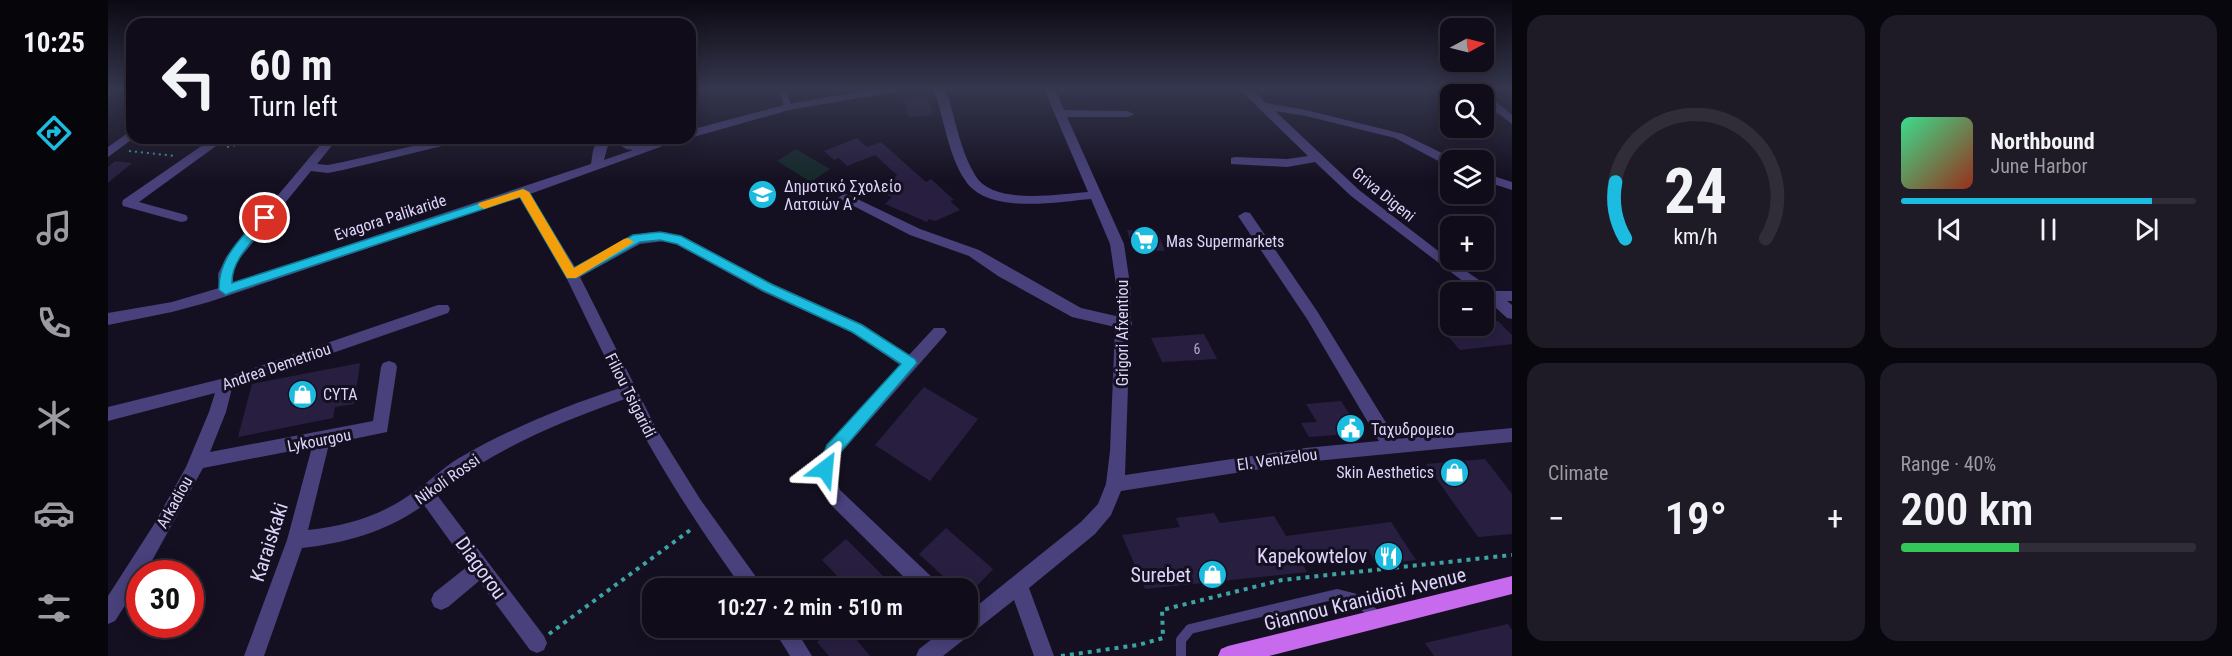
<!DOCTYPE html>
<html lang="en">
<head>
<meta charset="utf-8">
<style>
  body { margin:0; font-family:"Roboto Condensed",sans-serif; background:#1e1a26; color:#f1f3f6; height:100vh; display:flex; flex-direction:column; font-size:22px; white-space:nowrap }
  * { box-sizing:border-box; margin:0 }
  p { font-size:20px; color:#9c9ba2 }
  .icon { flex:none; width:33px; height:33px; fill:none; stroke:currentColor; stroke-width:2; stroke-linecap:round; stroke-linejoin:round }
  .map { position:relative; flex:1; overflow:hidden }
  .side { display:flex; flex-direction:column; gap:15px; padding:15px; background:#09070e; width:720px }
  .side>* { flex:none }
  .banner { position:absolute; left:18px; top:18px; width:570px; height:126px; border-radius:18px; box-shadow:0 3px 15px #0003,0 0 0 2px #302c38; background:#100c19; color:#f1f3f6; overflow:hidden }
  .needle { width:39px; rotate:83deg }
  .buttons { position:absolute; left:1332px; top:18px; display:grid; gap:12px }
  .buttons a { display:grid; place-items:center; width:54px; height:54px; border-radius:12px; background:#100c19; box-shadow:0 3px 15px #0003,0 0 0 2px #302c38; font-size:30px }
  .speed { position:absolute; left:18px; top:560px; display:flex; gap:12px; font-size:30px; font-weight:700; text-align:center }
  .speed>* { display:grid; place-content:center; width:78px; height:78px; border-radius:50%; background:#100c19; box-shadow:0 3px 15px #0003,0 0 0 2px #302c38; line-height:1 }
  .speed .limit { border:9px solid #d22; background:#fff; color:#111 }
  .pin { position:absolute; display:grid; place-items:center; width:51px; height:51px; color:#fff; margin:-26px; border:3px solid #fff; border-radius:50%; box-shadow:0 2px 6px #0007 }
  .me { position:absolute; width:66px; margin:-33px; rotate:29deg; stroke-linejoin:round; filter:drop-shadow(0 0 4px #0008) }
  .turn { display:flex; align-items:center; gap:21px; height:126px; padding:0 24px; font-size:27px }
  .turn .icon { width:78px; height:78px; stroke-width:2.5 }
  .turn b { display:block; font-size:42px; line-height:51px }
  .big { font-size:45px; font-weight:600; line-height:1.1 }
  .side .card { flex:1; display:flex; flex-direction:column; justify-content:center; gap:9px; min-width:0; padding:0 21px; border-radius:18px; background:#1e1a26 }
  .side .dial { align-items:center; gap:0 }
  .dial svg { height:156px; overflow:visible; fill:none; stroke:#302c38; stroke-width:7; stroke-linecap:round; text-anchor:middle }
  .dial text { fill:#f1f3f6; stroke:none }
  .song { display:flex; align-items:center; gap:18px }
  .cover { width:72px; height:72px; border-radius:9px; background:linear-gradient(135deg,hsl(150 70% 55%),hsl(10 70% 35%)) }
  .played { height:6px; border-radius:3px; background:linear-gradient(90deg,#1cbce0 85%,#302c38 85%) }
  .keys { display:flex; justify-content:space-around; direction:ltr }
  .heat { display:flex; justify-content:space-between; align-items:center; font-size:33px; direction:ltr }
  .charge { height:9px; border-radius:4px; background:linear-gradient(90deg,#34c759 40%,#302c38 0) }
  .side .tiles { flex:1; display:grid; gap:15px; grid-template-columns:repeat(2,1fr) }
  .trip { position:absolute; left:534px; top:578px; width:336px; height:60px; border-radius:18px; background:#100c19; box-shadow:0 3px 15px #0003,0 0 0 2px #302c38; font-weight:600; line-height:60px; text-align:center }
  main { display:flex; flex:1; min-height:0 }
  .dock { display:flex; flex-direction:column; width:108px; justify-content:space-around; align-items:center; background:#06050a; color:#9c9ba2 }
  .dock .icon { width:42px; height:42px }
  .dock .current { color:#1cbce0 }
  .dock b { font-size:27px; color:#f1f3f6 }
  .map>svg:first-child { display:block }
  .green { fill:#14292a }
  .building { fill:#281f40 }
  .lines { fill:none; stroke-linecap:round; stroke-linejoin:round }
  .path-far1 { stroke:#3da4a6; stroke-width:2; stroke-dasharray:2 4; stroke-linecap:butt }
  .path { stroke:#3da4a6; stroke-width:4; stroke-dasharray:4 5; stroke-linecap:butt }
  .service-far1 { stroke:#48417b; stroke-width:7 }
  .service { stroke:#48417b; stroke-width:10 }
  .minor { fill:#48417b; fill-rule:evenodd }
  .primary { fill:#c76aed; fill-rule:evenodd }
  .route { fill:#1cbce0; stroke:#127a92; stroke-width:1.5 }
  .slow { fill:#f59e0b }
  .labels { text-anchor:middle; stroke-width:6; stroke-linejoin:round; paint-order:stroke }
  .number-label { font-size:14px; fill:#b0a8cc }
  .poi-label { font-size:16px; fill:#ddd6fa; stroke:#151021; text-anchor:start }
  .street-label { font-size:16px; fill:#ddd6fa; stroke:#151021 }
  .near-street-label { font-size:20px; fill:#ddd6fa; stroke:#151021 }
  .near-poi-label { font-size:20px; fill:#ddd6fa; stroke:#151021; text-anchor:end }
</style>
</head>
<body>
<main>
<nav class="dock">
<b>10:25</b>
<svg class="icon current" aria-label="directions" viewBox="0 0 24 24"><path d="M12 3l9 9-9 9-9-9zM9 14v-3h6M13 9l2 2-2 2"/></svg>
<svg class="icon" aria-label="music" viewBox="0 0 24 24"><path d="M9 18V5l10-2v13"/><circle cx="6" cy="18" r="3"/><circle cx="16" cy="16" r="3"/></svg>
<svg class="icon" aria-label="phone" viewBox="0 0 24 24"><path d="M5 4h4l2 5-3 2q2 4 5 5l2-3 5 2v4C11 20 4 13 5 4z"/></svg>
<svg class="icon" aria-label="climate" viewBox="0 0 24 24"><path d="M12 3v18M4 7l16 10M4 17L20 7"/></svg>
<svg class="icon" aria-label="car" viewBox="0 0 24 24"><path d="M5 17H2v-5l4-1 3-4h7l3 4 3 1v5h-3M9 17h6M6 11h13"/><circle cx="7" cy="17" r="2"/><circle cx="17" cy="17" r="2"/></svg>
<svg class="icon" aria-label="filters" viewBox="0 0 24 24"><path d="M4 7h16M4 17h16"/><circle cx="9" cy="7" r="2"/><circle cx="15" cy="17" r="2"/></svg>
</nav>
<div class="map">
<svg width="1404" height="656" viewBox="0 0 1404 656">
  <rect width="100%" height="100%" fill="#151021"/>
  <path class="green" d="M688,149L722,169L703,182L669,161Z"/>
  <g class="building">
    <path d="M819,96L825,115L801,117L795,98Z"/>
    <path d="M749,138L759,147L773,142L818,182L823,179L846,200L842,201L852,210L827,221L821,219L819,222L777,204L784,197L773,192L789,175L767,155L739,166L731,158L726,160L716,151Z"/>
    <path d="M7,161L24,163L0,183V167Z"/>
    <path d="M1019,230L1049,231L1057,251L1025,250Z"/>
    <path d="M1390,321L1404,335V344L1352,350L1331,326H1376V322Z"/>
    <path d="M1096,334L1109,359L1054,362L1043,338Z"/>
    <path d="M252,363L246,404L227,407L225,418L130,437L144,384Z"/>
    <path d="M816,387L870,419L822,481L767,445Z"/>
    <path d="M1233,401L1254,433L1201,437L1193,423L1209,422L1198,404Z"/>
    <path d="M1377,459L1404,494V534L1370,537L1318,464Z"/>
    <path d="M1106,513L1112,523L1166,516L1178,536L1283,522L1308,560L1269,565L1262,553L1193,562L1199,572L1037,589L1014,535L1072,527L1068,518Z"/>
    <path d="M838,528L885,569L867,588H848L811,554Z"/>
    <path d="M738,539L777,578L767,588H741L714,560Z"/>
    <path d="M1400,624L1404,630V656H1326L1317,643Z"/>
    <path d="M727,627H738L762,656H721L709,642Z"/>
  </g>
  <g class="lines">
    <g class="path-far1">
      <path d="M0,94L10,89"/>
      <path d="M119,147L158,138"/>
      <path d="M21,151L68,156"/>
    </g>
    <g class="path">
      <path d="M441,634L585,528"/>
      <path d="M953,656L1030,645L1055,638L1054,610L1174,580L1404,555"/>
    </g>
    <g class="service-far1">
      <path d="M674,89L680,107"/>
      <path d="M1337,105H1342"/>
      <path d="M1376,109L1391,110"/>
    </g>
    <path class="service" d="M1073,656V640L1082,629L1229,594L1245,598L1271,617"/>
    <g class="minor">
      <path d="M766,89H792L787,92L681,110L582,138V130L680,104Z"/>
      <path d="M824,89H835L840,97C848,122 853,152 867,175C885,206 949,194 980,192L936,89H947L956,110L1020,111L1026,114L1020,117H959L1016,244L1023,291V320L1024,324L1022,328L1017,475L1197,448L1271,441L1199,319L1130,216L1137,212L1142,213L1209,311L1288,439L1404,428V442L1197,462L1013,491L1003,515L987,534L921,588L946,656H926L906,600L835,656H808L811,649L840,627H860V613L973,522L990,504L998,484L1002,451L1007,327L964,317L890,276L861,256L802,235L730,198L736,194L741,195L812,229L871,250L973,308L1008,316L1009,291L1002,244L983,199C948,202 879,215 857,180C841,156 837,124 828,97Z"/>
      <path d="M1131,89H1143L1158,103L1198,110L1295,134L1346,159L1342,160V166L1338,165L1287,138L1198,116L1167,111L1251,190L1342,260L1387,291H1404V301H1399L1404,305V319L1399,318L1376,297V292H1369L1243,196L1207,162L1179,167L1123,164V158L1127,157L1179,159L1200,156Z"/>
      <path d="M1373,94L1380,95L1404,115V124L1376,102V94Z"/>
      <path d="M24,130V138H26L0,157V147Z"/>
      <path d="M105,138H119L31,202L78,215L80,218L78,221L73,222L15,206L14,203L15,200Z"/>
      <path d="M218,138H230L209,164L220,165L235,162L340,138H361L359,140L235,170L220,173L203,171L129,262L124,274L125,283L483,164L485,150L490,138H502L496,160L525,150L518,149L502,138H517L525,143L542,144L560,138H577L422,194L467,267L524,237L543,232H557L578,238L665,284L754,324L801,355L826,328H836L839,332L836,336L731,455L726,473L732,490L828,581L831,588H807L720,502L711,484L709,473L710,462L719,445L792,365L744,332L655,292L568,244L557,241L532,244L472,277L549,430L592,499L656,588H634C591,527 550,466 517,399C452,422 383,450 329,495L436,636L439,643L436,650L429,653L422,650L371,581L340,607L333,610L326,607L323,600L326,593L360,566L316,505C279,531 239,543 194,548L156,656H136L179,540L204,447L95,468L40,568L37,573H32V582L7,621L0,624V596L45,526L78,467L101,412L107,393L0,421V407L117,378L330,305H340L342,309L340,313L124,388L118,412L102,452L265,421L273,367L275,363L281,361L287,363L289,367L279,432L221,444L200,530C238,526 272,516 303,494C320,483 334,468 351,458C401,429 457,406 512,388L457,275L412,197L101,302L64,312L0,325V313L64,302L111,288L110,274L118,257Z"/>
      <path d="M1376,173L1404,182V190L1376,181Z"/>
      <path d="M664,627H686L704,656H682Z"/>
    </g>
    <path class="primary" d="M1404,576V594L1161,656H1110L1113,649L1120,646Z"/>
  </g>
  <linearGradient id="sky" x2="0" y2="1"><stop stop-color="#0c0912"/><stop offset="0.49" stop-color="#35374e"/><stop offset="1" stop-color="#35374e" stop-opacity="0"/></linearGradient>
  <rect width="1404" height="181" fill="url(#sky)"/>
  <path class="route" d="M415,189L421,192L466,268L525,235L552,232L573,236L665,285L754,325L807,359L809,363L731,454L722,474L717,476L711,474L709,469L719,445L793,364L744,332L656,291L569,244L552,240L532,242L468,278H459L412,197L122,293L118,295L111,290C110,258 133,239 153,215L157,214L163,218C149,238 123,258 124,283Z"/>
  <path class="slow" d="M415,189L421,192L466,268L516,239L520,238L526,242L468,278H459L412,197L376,209L370,205L371,203Z"/>
  <defs>
    <symbol id="school-disc" viewBox="-11 -11 22 22"><circle r="9.5" fill="#1cbce0" stroke="#151021"/><path d="M0-5L7-2L0 1L-7-2ZM-4 1L0 2.5L4 1V4Q0 6-4 4Z" fill="#fff"/></symbol>
    <symbol id="supermarket-disc" viewBox="-11 -11 22 22"><circle r="9.5" fill="#1cbce0" stroke="#151021"/><path d="M-6-5.5h2.5l.6 2H6L4.5 2H-2.5L-4.4-4H-6ZM-1.5 3.2a1.3 1.3 0 1 0 .1 0ZM3 3.2a1.3 1.3 0 1 0 .1 0Z" fill="#fff"/></symbol>
    <symbol id="shop-disc" viewBox="-11 -11 22 22"><circle r="9.5" fill="#1cbce0" stroke="#151021"/><path d="M-5-2.5h2.3a2.7 3.5 0 0 1 5.4 0H5L5.5 6h-11ZM-1.5-2.5h3a1.5 2.3 0 0 0-3 0Z" fill="#fff"/></symbol>
    <symbol id="civic-disc" viewBox="-11 -11 22 22"><circle r="9.5" fill="#1cbce0" stroke="#151021"/><path d="M-.6-6.5H3V-4.5H.6V-3L4-1V1h2V6H-6V1h2V-1L-.6-3ZM-1.2 2.5V6h2.4V2.5Z" fill="#fff"/></symbol>
    <symbol id="restaurant-disc" viewBox="-11 -11 22 22"><circle r="9.5" fill="#1cbce0" stroke="#151021"/><path d="M-5-6h1v4h1v-4h1v4h1v-4h1v5L-1.5 .5V6h-2V.5L-5-1ZM5-6V6H3V1.5H1.5Q1.5-4 5-6Z" fill="#fff"/></symbol>
  </defs>
  <g fill-rule="evenodd">
    <use href="#school-disc" x="638" y="178" width="33" height="33"/>
    <use href="#supermarket-disc" x="1020" y="224" width="33" height="33"/>
    <use href="#shop-disc" x="178" y="378" width="33" height="33"/>
    <use href="#civic-disc" x="1226" y="412" width="33" height="33"/>
    <use href="#shop-disc" x="1330" y="456" width="33" height="33"/>
    <use href="#restaurant-disc" x="1264" y="540" width="33" height="33"/>
    <use href="#shop-disc" x="1088" y="558" width="33" height="33"/>
  </g>
  <g class="labels">
    <g class="number-label">
      <text x="1089" y="354">6</text>
    </g>
    <g class="poi-label">
      <text x="676" y="192">Δημοτικό Σχολείο<tspan x="676" dy="18">Λατσιών Α΄</tspan></text>
      <text x="1058" y="247">Mas Supermarkets</text>
      <text x="215" y="400">CYTA</text>
      <text x="1263" y="435">Ταχυδρομειο</text>
      <text x="1326" y="478" text-anchor="end">Skin Aesthetics</text>
    </g>
    <g class="street-label">
      <text transform="translate(1276 194) rotate(39)" y="6">Griva Digeni</text>
      <text transform="translate(282 217) rotate(-18)" y="6">Evagora Palikaride</text>
      <text transform="translate(1014 333) rotate(-90)" y="6">Grigori Afxentiou</text>
      <text transform="translate(168 366) rotate(-19)" y="6">Andrea Demetriou</text>
      <text transform="translate(523 395) rotate(63)" y="6">Filiou Tsigaridi</text>
      <text transform="translate(211 440) rotate(-11)" y="6">Lykourgou</text>
      <text transform="translate(1169 459) rotate(-8)" y="6">El. Venizelou</text>
      <text transform="translate(339 479) rotate(-35)" y="6">Nikoli Rossi</text>
      <text transform="translate(66 502) rotate(-61)" y="6">Arkadiou</text>
    </g>
    <g class="near-street-label">
      <text transform="translate(161 542) rotate(-72)" y="7">Karaiskaki</text>
      <text transform="translate(373 568) rotate(54)" y="7">Diagorou</text>
      <text transform="translate(1257 599) rotate(-14)" y="7">Giannou Kranidioti Avenue</text>
    </g>
    <g class="near-poi-label">
      <text x="1259" y="563">Kapekowtelov</text>
      <text x="1083" y="582">Surebet</text>
    </g>
  </g>
</svg>
<div class="buttons">
<a><svg class="needle" viewBox="-14 -14 28 28"><path d="M0-13l5 13h-10z" fill="#e53935"/><path d="M0 13l5-13h-10z" fill="#9c9ba2"/></svg></a>
<a><svg class="icon" aria-label="search" viewBox="0 0 24 24"><circle cx="10" cy="10" r="6"/><path d="M15 15l6 6"/></svg></a>
<a><svg class="icon" aria-label="layers" viewBox="0 0 24 24"><path d="M12 4l9 5-9 5-9-5zM3 14l9 5 9-5"/></svg></a>
<a>+</a>
<a>−</a>
</div>
<div class="speed"><div class="limit">30</div></div>
<div class="pin" style="left:157px;top:218px;background:#d93025"><svg class="icon" aria-label="arrive" viewBox="0 0 24 24"><path d="M6 21V4h12l-3 4 3 4H6"/></svg></div>
<svg class="me" style="left:717px;top:469px" viewBox="-20 -20 40 40"><path d="M0-17L14 15 0 8-14 15z" fill="#1cbce0" stroke="#fff" stroke-width="4"/></svg>
<div class="trip">10:27 · 2 min · 510 m</div>
<div class="banner">
<div class="turn"><svg class="icon" aria-label="left" viewBox="0 0 24 24"><path d="M17 20v-9H6M10 6l-5 5 5 5"/></svg><div><b>60 m</b>Turn left</div></div>
</div>
</div>
<section class="side">
<div class="tiles">
<div class="card dial"><svg viewBox="0 0 100 80">
<path d="M14 69A42 42 0 1 1 86 69"/>
<path d="M14 69A42 42 0 0 1 9 40" stroke="#1cbce0"/>
<text x="50" y="56" font-size="32" font-weight="700">24</text>
<text x="50" y="72" font-size="11">km/h</text>
</svg></div>
<div class="card">
<div class="song"><i class="cover"></i><div><b>Northbound</b><p>June Harbor</p></div></div>
<div class="played"></div>
<div class="keys"><svg class="icon" aria-label="previous" viewBox="0 0 24 24"><path d="M18 5L8 12l10 7zM5 5v14"/></svg><svg class="icon" aria-label="pause" viewBox="0 0 24 24"><path d="M8 5v14M16 5v14"/></svg><svg class="icon" aria-label="next" viewBox="0 0 24 24"><path d="M6 5l10 7-10 7zM19 5v14"/></svg></div>
</div>
<div class="card"><p>Climate</p>
<div class="heat"><a>−</a><b class="big">19°</b><a>+</a></div>
</div>
<div class="card"><p>Range · 40%</p><b class="big">200 km</b><div class="charge"></div></div>
</div>
</section>
</main>
</body>
</html>
